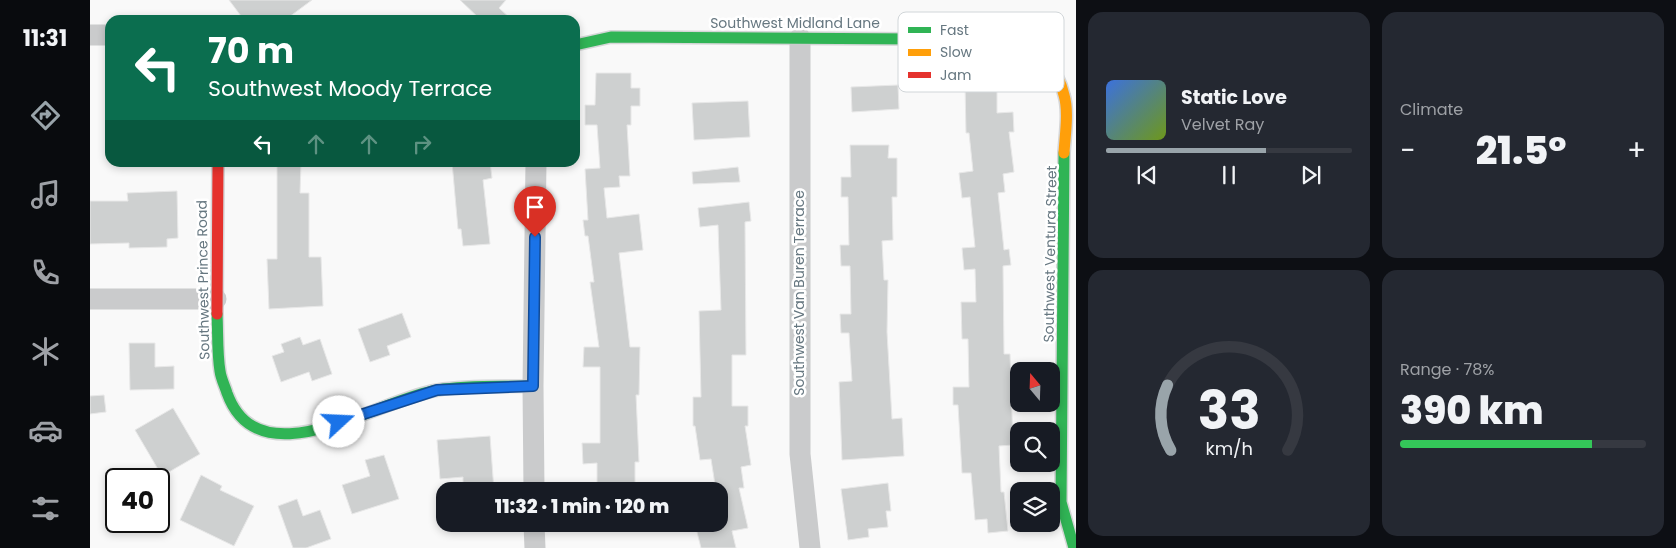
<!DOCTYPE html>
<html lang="en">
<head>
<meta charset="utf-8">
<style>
  body { margin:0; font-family:Poppins,sans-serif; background:#242831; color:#f1f3f6; height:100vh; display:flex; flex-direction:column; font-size:19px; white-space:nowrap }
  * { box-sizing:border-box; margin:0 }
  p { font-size:16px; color:#9ea1a6 }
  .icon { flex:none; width:28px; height:28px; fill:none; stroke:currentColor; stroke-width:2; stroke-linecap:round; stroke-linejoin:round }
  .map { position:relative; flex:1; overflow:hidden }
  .sheet { display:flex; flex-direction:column; gap:12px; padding:12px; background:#0d0f14; width:600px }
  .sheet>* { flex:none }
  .guide { position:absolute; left:15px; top:15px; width:475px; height:152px; border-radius:15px; box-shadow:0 2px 8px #0003; background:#0b6e4f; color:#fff; overflow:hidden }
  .needle { width:32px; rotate:341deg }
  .fabs { position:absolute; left:920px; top:362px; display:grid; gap:10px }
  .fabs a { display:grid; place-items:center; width:50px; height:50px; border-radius:10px; background:#171b24; box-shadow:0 2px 8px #0003; font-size:25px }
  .speed { position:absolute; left:15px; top:468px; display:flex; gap:10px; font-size:25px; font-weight:700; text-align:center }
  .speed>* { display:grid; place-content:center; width:65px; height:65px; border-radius:50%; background:#171b24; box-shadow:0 2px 8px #0003; line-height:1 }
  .speed .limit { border:2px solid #111; border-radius:8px; background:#fff; color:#111 }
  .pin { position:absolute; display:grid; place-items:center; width:42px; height:42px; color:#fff; margin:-51px -21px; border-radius:50% 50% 50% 0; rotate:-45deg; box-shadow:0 0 5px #0007 }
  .pin .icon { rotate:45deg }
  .me { position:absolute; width:55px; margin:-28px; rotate:70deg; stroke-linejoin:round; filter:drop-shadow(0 0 4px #0008) }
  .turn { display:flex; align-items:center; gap:18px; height:105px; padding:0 20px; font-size:22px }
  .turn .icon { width:65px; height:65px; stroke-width:2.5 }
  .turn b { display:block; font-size:35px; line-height:42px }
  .lanes { display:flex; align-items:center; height:48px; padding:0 20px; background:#0003; justify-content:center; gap:25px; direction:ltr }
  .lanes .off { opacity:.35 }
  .big { font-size:38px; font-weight:800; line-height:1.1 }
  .sheet .card { flex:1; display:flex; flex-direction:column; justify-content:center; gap:8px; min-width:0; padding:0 18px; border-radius:15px; background:#242831 }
  .sheet .dial { align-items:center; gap:0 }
  .dial svg { height:130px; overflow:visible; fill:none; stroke:#363941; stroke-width:7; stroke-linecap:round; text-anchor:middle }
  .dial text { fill:#f1f3f6; stroke:none }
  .song { display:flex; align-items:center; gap:15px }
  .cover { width:60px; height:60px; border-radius:8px; background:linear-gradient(135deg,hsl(220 70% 55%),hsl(80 70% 35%)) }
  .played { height:5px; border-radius:2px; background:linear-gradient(90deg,#99a4aa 65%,#363941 65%) }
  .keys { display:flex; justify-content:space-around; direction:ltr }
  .heat { display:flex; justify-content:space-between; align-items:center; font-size:28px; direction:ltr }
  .charge { height:8px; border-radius:4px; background:linear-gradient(90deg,#34c759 78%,#363941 0) }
  .sheet .tiles { flex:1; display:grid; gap:12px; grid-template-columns:repeat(2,1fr) }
  .trip { position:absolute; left:346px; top:482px; width:292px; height:50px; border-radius:15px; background:#171b24; box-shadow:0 2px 8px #0003; font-weight:800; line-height:50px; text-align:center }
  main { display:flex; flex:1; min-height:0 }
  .tab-bar { display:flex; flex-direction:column; width:90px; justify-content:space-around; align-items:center; background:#090b0e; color:#9ea1a6 }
  .tab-bar .icon { width:35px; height:35px }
  .tab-bar .active { color:#99a4aa }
  .tab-bar b { font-size:22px; color:#f1f3f6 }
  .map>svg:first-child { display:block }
  .building { fill:#ced0d0; stroke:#e8e8e8 }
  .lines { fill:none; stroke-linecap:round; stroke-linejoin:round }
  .fast-casing { stroke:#d5d6d7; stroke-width:14 }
  .slow-casing { stroke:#d5d6d7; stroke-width:14 }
  .jam-casing { stroke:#d5d6d7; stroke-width:14 }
  .street { stroke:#cacbcc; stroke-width:21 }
  .fast { stroke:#30b455; stroke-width:11 }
  .slow { stroke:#ff9f0a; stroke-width:11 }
  .jam { stroke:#e5322d; stroke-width:11 }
  .route-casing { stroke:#114b97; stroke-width:12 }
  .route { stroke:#1a73e8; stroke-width:9 }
  .labels { text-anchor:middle; stroke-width:5; stroke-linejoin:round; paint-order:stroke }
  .street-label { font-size:14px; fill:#667780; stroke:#fff }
  .key { fill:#fff; stroke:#d1d6d9; stroke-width:1 }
  .key-label { font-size:14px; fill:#667780 }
</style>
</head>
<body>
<main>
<nav class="tab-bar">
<b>11:31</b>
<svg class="icon active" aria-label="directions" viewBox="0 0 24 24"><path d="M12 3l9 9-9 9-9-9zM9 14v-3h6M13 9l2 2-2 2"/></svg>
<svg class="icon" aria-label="music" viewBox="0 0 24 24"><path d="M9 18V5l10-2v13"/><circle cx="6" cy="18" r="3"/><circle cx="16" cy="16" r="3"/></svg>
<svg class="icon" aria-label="phone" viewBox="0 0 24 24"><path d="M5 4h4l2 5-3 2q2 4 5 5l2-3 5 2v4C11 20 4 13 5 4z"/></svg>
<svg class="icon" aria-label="climate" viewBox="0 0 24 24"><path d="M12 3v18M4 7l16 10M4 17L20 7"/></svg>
<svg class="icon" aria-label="car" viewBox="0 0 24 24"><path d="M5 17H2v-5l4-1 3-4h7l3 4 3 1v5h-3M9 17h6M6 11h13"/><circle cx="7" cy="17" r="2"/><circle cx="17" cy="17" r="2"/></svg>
<svg class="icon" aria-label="filters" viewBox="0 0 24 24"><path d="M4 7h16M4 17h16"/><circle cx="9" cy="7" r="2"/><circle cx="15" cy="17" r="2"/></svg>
</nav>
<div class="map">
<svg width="986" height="548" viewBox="0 0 986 548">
  <rect width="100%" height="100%" fill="#f9f9f9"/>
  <g class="building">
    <path d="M139,0H222L195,20H154Z"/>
    <path d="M370,0H416L409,8L422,20H391Z"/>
    <path d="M506,73H541V88H550V106H541V125H537L540,176H529L530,187L514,188L517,218L549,214L553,250L529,253L540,347H550L549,395H546L549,462H545V491H507V463L493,464L492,443H510V367H493L494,347H509L500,282H504L498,236H495L493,220H498L495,169L510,168L507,125H495V105H505Z"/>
    <path d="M907,83V113L923,112L924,132H919L924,172L913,174L915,192L908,193L914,250L919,249L921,265L913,266L914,354H920L923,445L909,446L911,492H914L918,531L898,533L897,519L885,520L881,473H872L868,405H863V387H879L878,339H872L871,302H886L885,269L874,270L872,248L885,247L880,197L872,198L869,173L883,171L879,133H876L875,84Z"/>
    <path d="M808,85L809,109L762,112L761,87Z"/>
    <path d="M658,101L660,137L604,140L602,103Z"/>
    <path d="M760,145H799L798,158H807V197H802L803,240L792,241L794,280H798L797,332L802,419L812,418L814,456L752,460L749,382L762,381L759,333H751L750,314H761L760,266H751L750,245H759L758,197H751V177H761Z"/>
    <path d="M187,162H211L210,193H219V257H231L233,306L179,309L177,259H187Z"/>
    <path d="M362,162H400L402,178L393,180L400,244L373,246L371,229H368Z"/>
    <path d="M648,167L650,182L603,184L602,172Z"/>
    <path d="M87,191L88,238L77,239V247L39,248V243L0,244V201H38L37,193Z"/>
    <path d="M659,202L661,221L655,222L656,355H642V406H658V426H655L661,465L651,467L654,488H649L658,528L642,531L646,548H611L606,528L613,527L612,524H630V491H626L621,459L610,460L605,426H603V397H611L609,311L631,310L628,225L610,227L608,208Z"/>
    <path d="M312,313L321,337L297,346L300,355L280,362L268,329Z"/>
    <path d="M210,337L213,345L230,339L242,374L222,381L219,372L191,382L182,356L194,352L191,344Z"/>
    <path d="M39,343H65V367L84,366V389L40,390Z"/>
    <path d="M14,395L16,412L0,414V396Z"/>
    <path d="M83,408L110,454L72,476L45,430Z"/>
    <path d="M400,436L404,491H381V488L373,489V477L350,479L347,440Z"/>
    <path d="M294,455L309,499L262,514L252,485L280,476L275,460Z"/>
    <path d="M111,475L132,486L130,490L164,506L144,546L90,520Z"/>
    <path d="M798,483L801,511H796L798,527L778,529L779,537L758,540L751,489Z"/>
    <path d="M207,499L213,516L230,510L241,539L216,548H203L188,506Z"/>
  </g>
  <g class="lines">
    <defs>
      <g id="fast">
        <path d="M485,45L521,37L827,39"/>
        <path d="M974,153L971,502L984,548"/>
        <path d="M127,314C128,333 127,353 130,371C131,379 135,386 137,393C169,482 288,399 348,390C378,385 412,387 443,386"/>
      </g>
      <path id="slow" d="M827,39C880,40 958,27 974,95C979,112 975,135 974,153"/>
      <path id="jam" d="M127,314L128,162"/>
    </defs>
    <use href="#fast" class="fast-casing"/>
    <use href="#slow" class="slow-casing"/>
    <use href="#jam" class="jam-casing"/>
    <g class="street">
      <path d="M0,35H20"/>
      <path d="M710,38V454L720,548"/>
      <path d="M0,299H126"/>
      <path d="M444,491L443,386L446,162"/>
      <path d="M444,524L445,548"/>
    </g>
    <use href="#fast" class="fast"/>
    <use href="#slow" class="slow"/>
    <use href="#jam" class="jam"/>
  </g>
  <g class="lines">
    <defs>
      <path id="route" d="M249,422L347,390L443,386L445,237"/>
    </defs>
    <use href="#route" class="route-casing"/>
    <use href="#route" class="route"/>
  </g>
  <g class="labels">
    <g class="street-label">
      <text x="705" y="28">Southwest Midland Lane</text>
      <text transform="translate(960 254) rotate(-89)" y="5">Southwest Ventura Street</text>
      <text transform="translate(113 280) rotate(-91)" y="5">Southwest Prince Road</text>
      <text transform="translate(709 293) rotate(-90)" y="5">Southwest Van Buren Terrace</text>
    </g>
  </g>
  <rect x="808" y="12" width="166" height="80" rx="8" class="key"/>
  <rect x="818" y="27" width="23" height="6" fill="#30b455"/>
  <rect x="818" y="49" width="23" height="7" fill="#ff9f0a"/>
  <rect x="818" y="72" width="23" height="6" fill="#e5322d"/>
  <g class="key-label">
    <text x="850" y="35">Fast</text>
    <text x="850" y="57">Slow</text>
    <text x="850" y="80">Jam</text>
  </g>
</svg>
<div class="fabs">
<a><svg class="needle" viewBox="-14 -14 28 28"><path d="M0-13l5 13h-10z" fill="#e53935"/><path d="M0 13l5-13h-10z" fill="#9ea1a6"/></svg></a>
<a><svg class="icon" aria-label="search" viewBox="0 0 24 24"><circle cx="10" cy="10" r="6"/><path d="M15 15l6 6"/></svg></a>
<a><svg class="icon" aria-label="layers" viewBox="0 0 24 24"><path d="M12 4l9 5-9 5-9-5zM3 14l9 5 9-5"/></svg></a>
</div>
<div class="speed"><div class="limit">40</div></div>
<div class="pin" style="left:445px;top:237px;background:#d93025"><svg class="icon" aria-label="arrive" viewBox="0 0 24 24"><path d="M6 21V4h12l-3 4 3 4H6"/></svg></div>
<svg class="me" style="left:249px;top:422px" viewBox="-20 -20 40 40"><circle r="19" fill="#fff"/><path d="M0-13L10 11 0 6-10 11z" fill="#1a73e8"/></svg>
<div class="trip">11:32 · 1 min · 120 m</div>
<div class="guide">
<div class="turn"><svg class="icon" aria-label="left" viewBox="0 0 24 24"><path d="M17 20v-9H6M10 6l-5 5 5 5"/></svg><div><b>70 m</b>Southwest Moody Terrace</div></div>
<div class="lanes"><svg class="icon" aria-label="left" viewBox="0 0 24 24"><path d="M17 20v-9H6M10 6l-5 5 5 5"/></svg><svg class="icon off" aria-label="ahead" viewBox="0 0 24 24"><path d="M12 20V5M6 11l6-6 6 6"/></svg><svg class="icon off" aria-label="ahead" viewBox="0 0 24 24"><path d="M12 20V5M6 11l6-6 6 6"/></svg><svg class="icon off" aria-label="right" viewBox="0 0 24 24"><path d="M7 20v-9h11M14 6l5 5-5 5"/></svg></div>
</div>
</div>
<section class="sheet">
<div class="tiles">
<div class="card">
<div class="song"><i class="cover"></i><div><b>Static Love</b><p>Velvet Ray</p></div></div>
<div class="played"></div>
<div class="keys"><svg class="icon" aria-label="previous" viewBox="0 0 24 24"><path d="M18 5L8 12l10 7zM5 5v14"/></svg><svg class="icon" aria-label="pause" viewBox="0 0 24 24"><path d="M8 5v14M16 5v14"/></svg><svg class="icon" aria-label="next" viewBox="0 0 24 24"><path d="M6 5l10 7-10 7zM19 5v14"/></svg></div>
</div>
<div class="card"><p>Climate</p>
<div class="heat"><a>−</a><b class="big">21.5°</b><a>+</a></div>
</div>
<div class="card dial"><svg viewBox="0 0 100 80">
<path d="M14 69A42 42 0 1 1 86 69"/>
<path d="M14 69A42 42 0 0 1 12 29" stroke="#99a4aa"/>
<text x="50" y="56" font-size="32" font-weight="700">33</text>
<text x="50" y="72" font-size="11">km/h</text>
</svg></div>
<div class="card"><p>Range · 78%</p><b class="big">390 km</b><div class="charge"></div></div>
</div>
</section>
</main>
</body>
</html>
